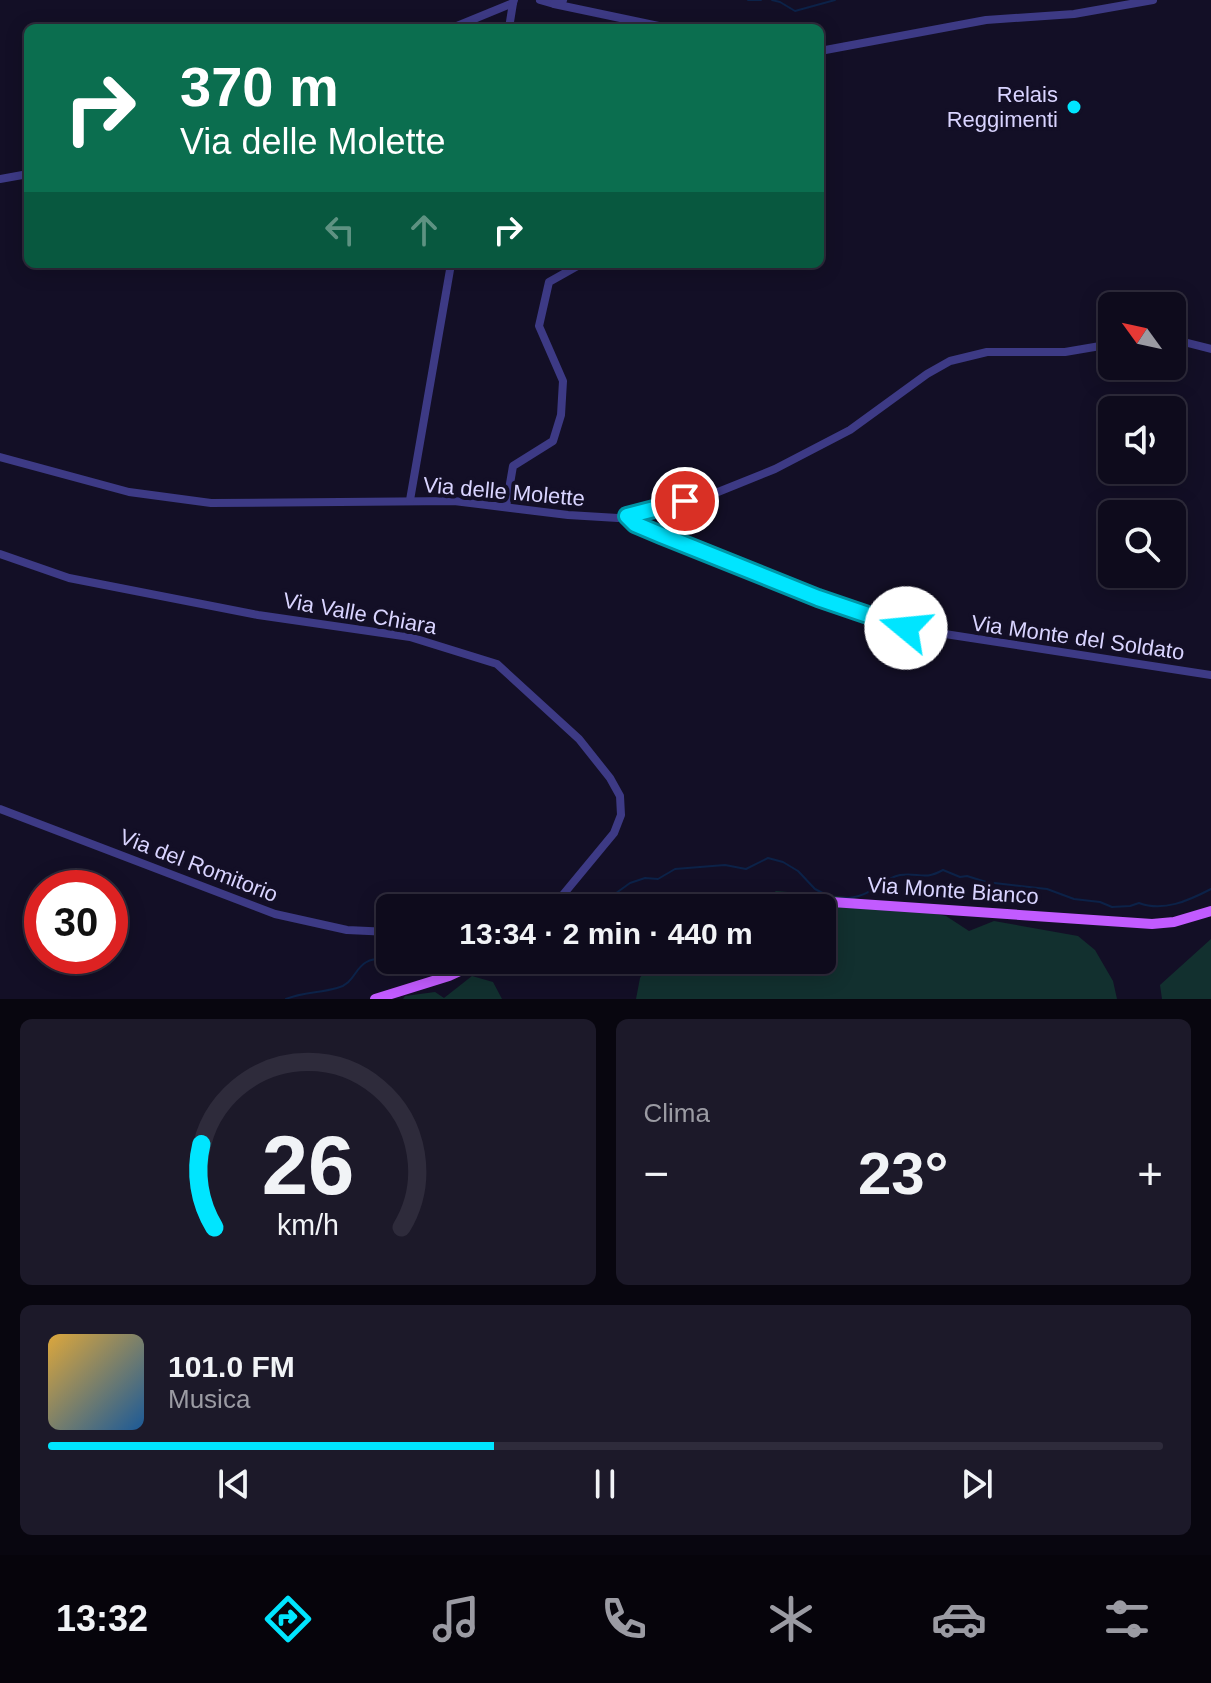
<!DOCTYPE html>
<html lang="it">
<head>
<meta charset="utf-8">
<style>
  body { margin:0; font-family:Helvetica,sans-serif; background:#1c1929; color:#f1f3f6; height:100vh; display:flex; flex-direction:column; font-size:30px; white-space:nowrap }
  * { box-sizing:border-box; margin:0 }
  p { font-size:26px; color:#9b9ba3 }
  .icon { flex:none; width:44px; height:44px; fill:none; stroke:currentColor; stroke-width:2; stroke-linecap:round; stroke-linejoin:round }
  .map { position:relative; height:999px; overflow:hidden }
  .sheet { display:flex; flex-direction:column; gap:20px; padding:20px; background:#08060f; flex:1 }
  .sheet>* { flex:none }
  .banner { position:absolute; left:24px; top:24px; width:800px; height:244px; border-radius:12px; box-shadow:0 4px 20px #0003,0 0 0 2px #2e2b3b; background:#0b6e4f; color:#fff; overflow:hidden }
  .needle { width:52px; rotate:303deg }
  .buttons { position:absolute; left:1098px; top:292px; display:grid; gap:16px }
  .buttons a { display:grid; place-items:center; width:88px; height:88px; border-radius:12px; background:#0e0b1c; box-shadow:0 4px 20px #0003,0 0 0 2px #2e2b3b; font-size:40px }
  .speed { position:absolute; left:24px; top:870px; display:flex; gap:16px; font-size:40px; font-weight:700; text-align:center }
  .speed>* { display:grid; place-content:center; width:104px; height:104px; border-radius:50%; background:#0e0b1c; box-shadow:0 4px 20px #0003,0 0 0 2px #2e2b3b; line-height:1 }
  .speed .limit { border:12px solid #d22; background:#fff; color:#111 }
  .pin { position:absolute; display:grid; place-items:center; width:68px; height:68px; color:#fff; margin:-34px; border:4px solid #fff; border-radius:50%; box-shadow:0 2px 8px #0007 }
  .me { position:absolute; width:88px; margin:-44px; rotate:287deg; stroke-linejoin:round; filter:drop-shadow(0 0 6px #0008) }
  .turn { display:flex; align-items:center; gap:28px; height:168px; padding:0 24px; font-size:36px }
  .turn .icon { width:104px; height:104px; stroke-width:2.5 }
  .turn b { display:block; font-size:56px; line-height:68px }
  .lanes { display:flex; align-items:center; height:76px; padding:0 24px; background:#0003; justify-content:center; gap:40px; direction:ltr }
  .lanes .off { opacity:.35 }
  .big { font-size:60px; font-weight:600; line-height:1.1 }
  .sheet .tile { flex:1; display:flex; flex-direction:column; justify-content:center; gap:12px; min-width:0; padding:0 28px; border-radius:12px; background:#1c1929 }
  .sheet .dial { align-items:center; gap:0 }
  .dial svg { height:208px; overflow:visible; fill:none; stroke:#2e2b3b; stroke-width:7; stroke-linecap:round; text-anchor:middle }
  .dial text { fill:#f1f3f6; stroke:none }
  .song { display:flex; align-items:center; gap:24px }
  .cover { width:96px; height:96px; border-radius:12px; background:linear-gradient(135deg,hsl(40 70% 55%),hsl(210 70% 35%)) }
  .played { height:8px; border-radius:4px; background:linear-gradient(90deg,#00e5ff 40%,#2e2b3b 40%) }
  .keys { display:flex; justify-content:space-around; direction:ltr }
  .heat { display:flex; justify-content:space-between; align-items:center; font-size:44px; direction:ltr }
  .sheet .tiles { flex:1; display:grid; gap:20px; grid-template-columns:1fr 1fr }
  .tile:last-child { grid-column:span 2 }
  .trip { position:absolute; left:376px; top:894px; width:460px; height:80px; border-radius:12px; background:#0e0b1c; box-shadow:0 4px 20px #0003,0 0 0 2px #2e2b3b; font-weight:600; line-height:80px; text-align:center }
  .tabs { display:flex; height:128px; justify-content:space-around; align-items:center; background:#06040b; color:#9b9ba3 }
  .tabs .icon { width:56px; height:56px }
  .tabs .on { color:#00e5ff }
  .tabs b { font-size:36px; color:#f1f3f6 }
  .map>svg:first-child { display:block }
  .green { fill:#12302f }
  .lines { fill:none; stroke-linecap:round; stroke-linejoin:round }
  .stream { stroke:#0c2248; stroke-width:2 }
  .minor { stroke:#3d3a85; stroke-width:8 }
  .major { stroke:#c25bff; stroke-width:10 }
  .route-casing { stroke:#0095a6; stroke-width:20 }
  .route { stroke:#00e5ff; stroke-width:14 }
  .poi-dot { fill:#00e5ff; stroke:#130f26; stroke-width:3 }
  .labels { text-anchor:middle; stroke-width:8; stroke-linejoin:round; paint-order:stroke }
  .poi-label { font-size:22px; fill:#d9d4ff; stroke:#130f26; text-anchor:end }
  .street-label { font-size:22px; fill:#d9d4ff; stroke:#130f26 }
</style>
</head>
<body>
<div class="map">
<svg width="1211" height="999" viewBox="0 0 1211 999">
  <rect width="100%" height="100%" fill="#130f26"/>
  <g class="green">
    <path d="M776,891L849,897L946,916L969,931L994,921L1078,936L1095,950L1113,981L1117,999H636L640,978L652,960H822V908H753Z"/>
    <path d="M1211,939V999H1162L1160,985Z"/>
    <path d="M472,976L493,982L502,999H403L405,996L435,992L444,998Z"/>
  </g>
  <g class="lines">
    <g class="stream">
      <path d="M748,0H761"/>
      <path d="M772,0L780,2L795,11L835,0"/>
      <path d="M841,898C872,899 879,879 900,875C919,872 923,881 943,870L960,877L967,876L986,882L1047,889L1074,899L1100,902L1112,907L1130,906L1139,903C1163,912 1188,901 1211,889"/>
      <path d="M604,908L612,896L630,883L645,878L658,879L675,869L725,865L746,869L768,858L783,862L798,871L815,889L830,897"/>
      <path d="M395,960H419"/>
      <path d="M433,960L449,966L460,960"/>
      <path d="M286,999C302,992 320,993 337,988C361,982 351,955 390,959"/>
    </g>
    <g class="minor">
      <path d="M540,0L554,4"/>
      <path d="M563,0L554,4L668,28"/>
      <path d="M452,28L513,3L514,0"/>
      <path d="M509,28L513,3"/>
      <path d="M820,51L986,20L1074,14L1153,0"/>
      <path d="M0,179L28,174"/>
      <path d="M1172,339L1211,349"/>
      <path d="M0,457L129,492L211,503L454,501L568,515L618,518L718,492L775,469L850,430L927,374L950,361L987,352H1065L1112,344"/>
      <path d="M410,500L451,264"/>
      <path d="M506,507L513,466L553,441L561,415L563,381L539,326L549,282L581,264"/>
      <path d="M627,516L635,524L684,544L851,611L906,628L1211,675"/>
      <path d="M0,554L69,578L258,615L410,637L497,664L579,739L610,778L620,796L621,815L614,833L552,908"/>
      <path d="M0,809L275,914L347,930L390,932"/>
      <path d="M493,908L525,904L548,908"/>
    </g>
    <g class="major">
      <path d="M643,908L696,899L759,897L1152,924L1174,922L1211,911"/>
      <path d="M375,999L449,976L484,960"/>
    </g>
  </g>
  <g class="lines">
    <defs>
      <path id="route" d="M685,501L627,516L635,524L661,535L818,598L906,628"/>
    </defs>
    <use href="#route" class="route-casing"/>
    <use href="#route" class="route"/>
  </g>
  <circle class="poi-dot" cx="1074" cy="107" r="8"/>
  <g class="labels">
    <g class="poi-label">
      <text x="1058" y="102">Relais<tspan x="1058" dy="25">Reggimenti</tspan></text>
    </g>
    <g class="street-label">
      <text transform="translate(504 491) rotate(5)" y="8">Via delle Molette</text>
      <text transform="translate(360 613) rotate(10)" y="8">Via Valle Chiara</text>
      <text transform="translate(1078 637) rotate(8)" y="8">Via Monte del Soldato</text>
      <text transform="translate(199 865) rotate(21)" y="8">Via del Romitorio</text>
      <text transform="translate(953 890) rotate(4)" y="8">Via Monte Bianco</text>
    </g>
  </g>
</svg>
<div class="buttons">
<a><svg class="needle" viewBox="-14 -14 28 28"><path d="M0-13l5 13h-10z" fill="#e53935"/><path d="M0 13l5-13h-10z" fill="#9b9ba3"/></svg></a>
<a><svg class="icon" aria-label="sound" viewBox="0 0 24 24"><path d="M4 9h4l5-4v14l-5-4H4zM17 9q2 3 0 6"/></svg></a>
<a><svg class="icon" aria-label="search" viewBox="0 0 24 24"><circle cx="10" cy="10" r="6"/><path d="M15 15l6 6"/></svg></a>
</div>
<div class="speed"><div class="limit">30</div></div>
<div class="pin" style="left:685px;top:501px;background:#d93025"><svg class="icon" aria-label="arrive" viewBox="0 0 24 24"><path d="M6 21V4h12l-3 4 3 4H6"/></svg></div>
<svg class="me" style="left:906px;top:628px" viewBox="-20 -20 40 40"><circle r="19" fill="#fff"/><path d="M0-13L10 11 0 6-10 11z" fill="#00e5ff"/></svg>
<div class="trip">13:34 · 2 min · 440 m</div>
<div class="banner">
<div class="turn"><svg class="icon" aria-label="right" viewBox="0 0 24 24"><path d="M7 20v-9h11M14 6l5 5-5 5"/></svg><div><b>370 m</b>Via delle Molette</div></div>
<div class="lanes"><svg class="icon off" aria-label="left" viewBox="0 0 24 24"><path d="M17 20v-9H6M10 6l-5 5 5 5"/></svg><svg class="icon off" aria-label="ahead" viewBox="0 0 24 24"><path d="M12 20V5M6 11l6-6 6 6"/></svg><svg class="icon" aria-label="right" viewBox="0 0 24 24"><path d="M7 20v-9h11M14 6l5 5-5 5"/></svg></div>
</div>
</div>
<section class="sheet">
<div class="tiles">
<div class="tile dial"><svg viewBox="0 0 100 80">
<path d="M14 69A42 42 0 1 1 86 69"/>
<path d="M14 69A42 42 0 0 1 9 37" stroke="#00e5ff"/>
<text x="50" y="56" font-size="32" font-weight="700">26</text>
<text x="50" y="72" font-size="11">km/h</text>
</svg></div>
<div class="tile"><p>Clima</p>
<div class="heat"><a>−</a><b class="big">23°</b><a>+</a></div>
</div>
<div class="tile">
<div class="song"><i class="cover"></i><div><b>101.0 FM</b><p>Musica</p></div></div>
<div class="played"></div>
<div class="keys"><svg class="icon" aria-label="previous" viewBox="0 0 24 24"><path d="M18 5L8 12l10 7zM5 5v14"/></svg><svg class="icon" aria-label="pause" viewBox="0 0 24 24"><path d="M8 5v14M16 5v14"/></svg><svg class="icon" aria-label="next" viewBox="0 0 24 24"><path d="M6 5l10 7-10 7zM19 5v14"/></svg></div>
</div>
</div>
</section>
<nav class="tabs">
<b>13:32</b>
<svg class="icon on" aria-label="directions" viewBox="0 0 24 24"><path d="M12 3l9 9-9 9-9-9zM9 14v-3h6M13 9l2 2-2 2"/></svg>
<svg class="icon" aria-label="music" viewBox="0 0 24 24"><path d="M9 18V5l10-2v13"/><circle cx="6" cy="18" r="3"/><circle cx="16" cy="16" r="3"/></svg>
<svg class="icon" aria-label="phone" viewBox="0 0 24 24"><path d="M5 4h4l2 5-3 2q2 4 5 5l2-3 5 2v4C11 20 4 13 5 4z"/></svg>
<svg class="icon" aria-label="climate" viewBox="0 0 24 24"><path d="M12 3v18M4 7l16 10M4 17L20 7"/></svg>
<svg class="icon" aria-label="car" viewBox="0 0 24 24"><path d="M5 17H2v-5l4-1 3-4h7l3 4 3 1v5h-3M9 17h6M6 11h13"/><circle cx="7" cy="17" r="2"/><circle cx="17" cy="17" r="2"/></svg>
<svg class="icon" aria-label="filters" viewBox="0 0 24 24"><path d="M4 7h16M4 17h16"/><circle cx="9" cy="7" r="2"/><circle cx="15" cy="17" r="2"/></svg>
</nav>
</body>
</html>
